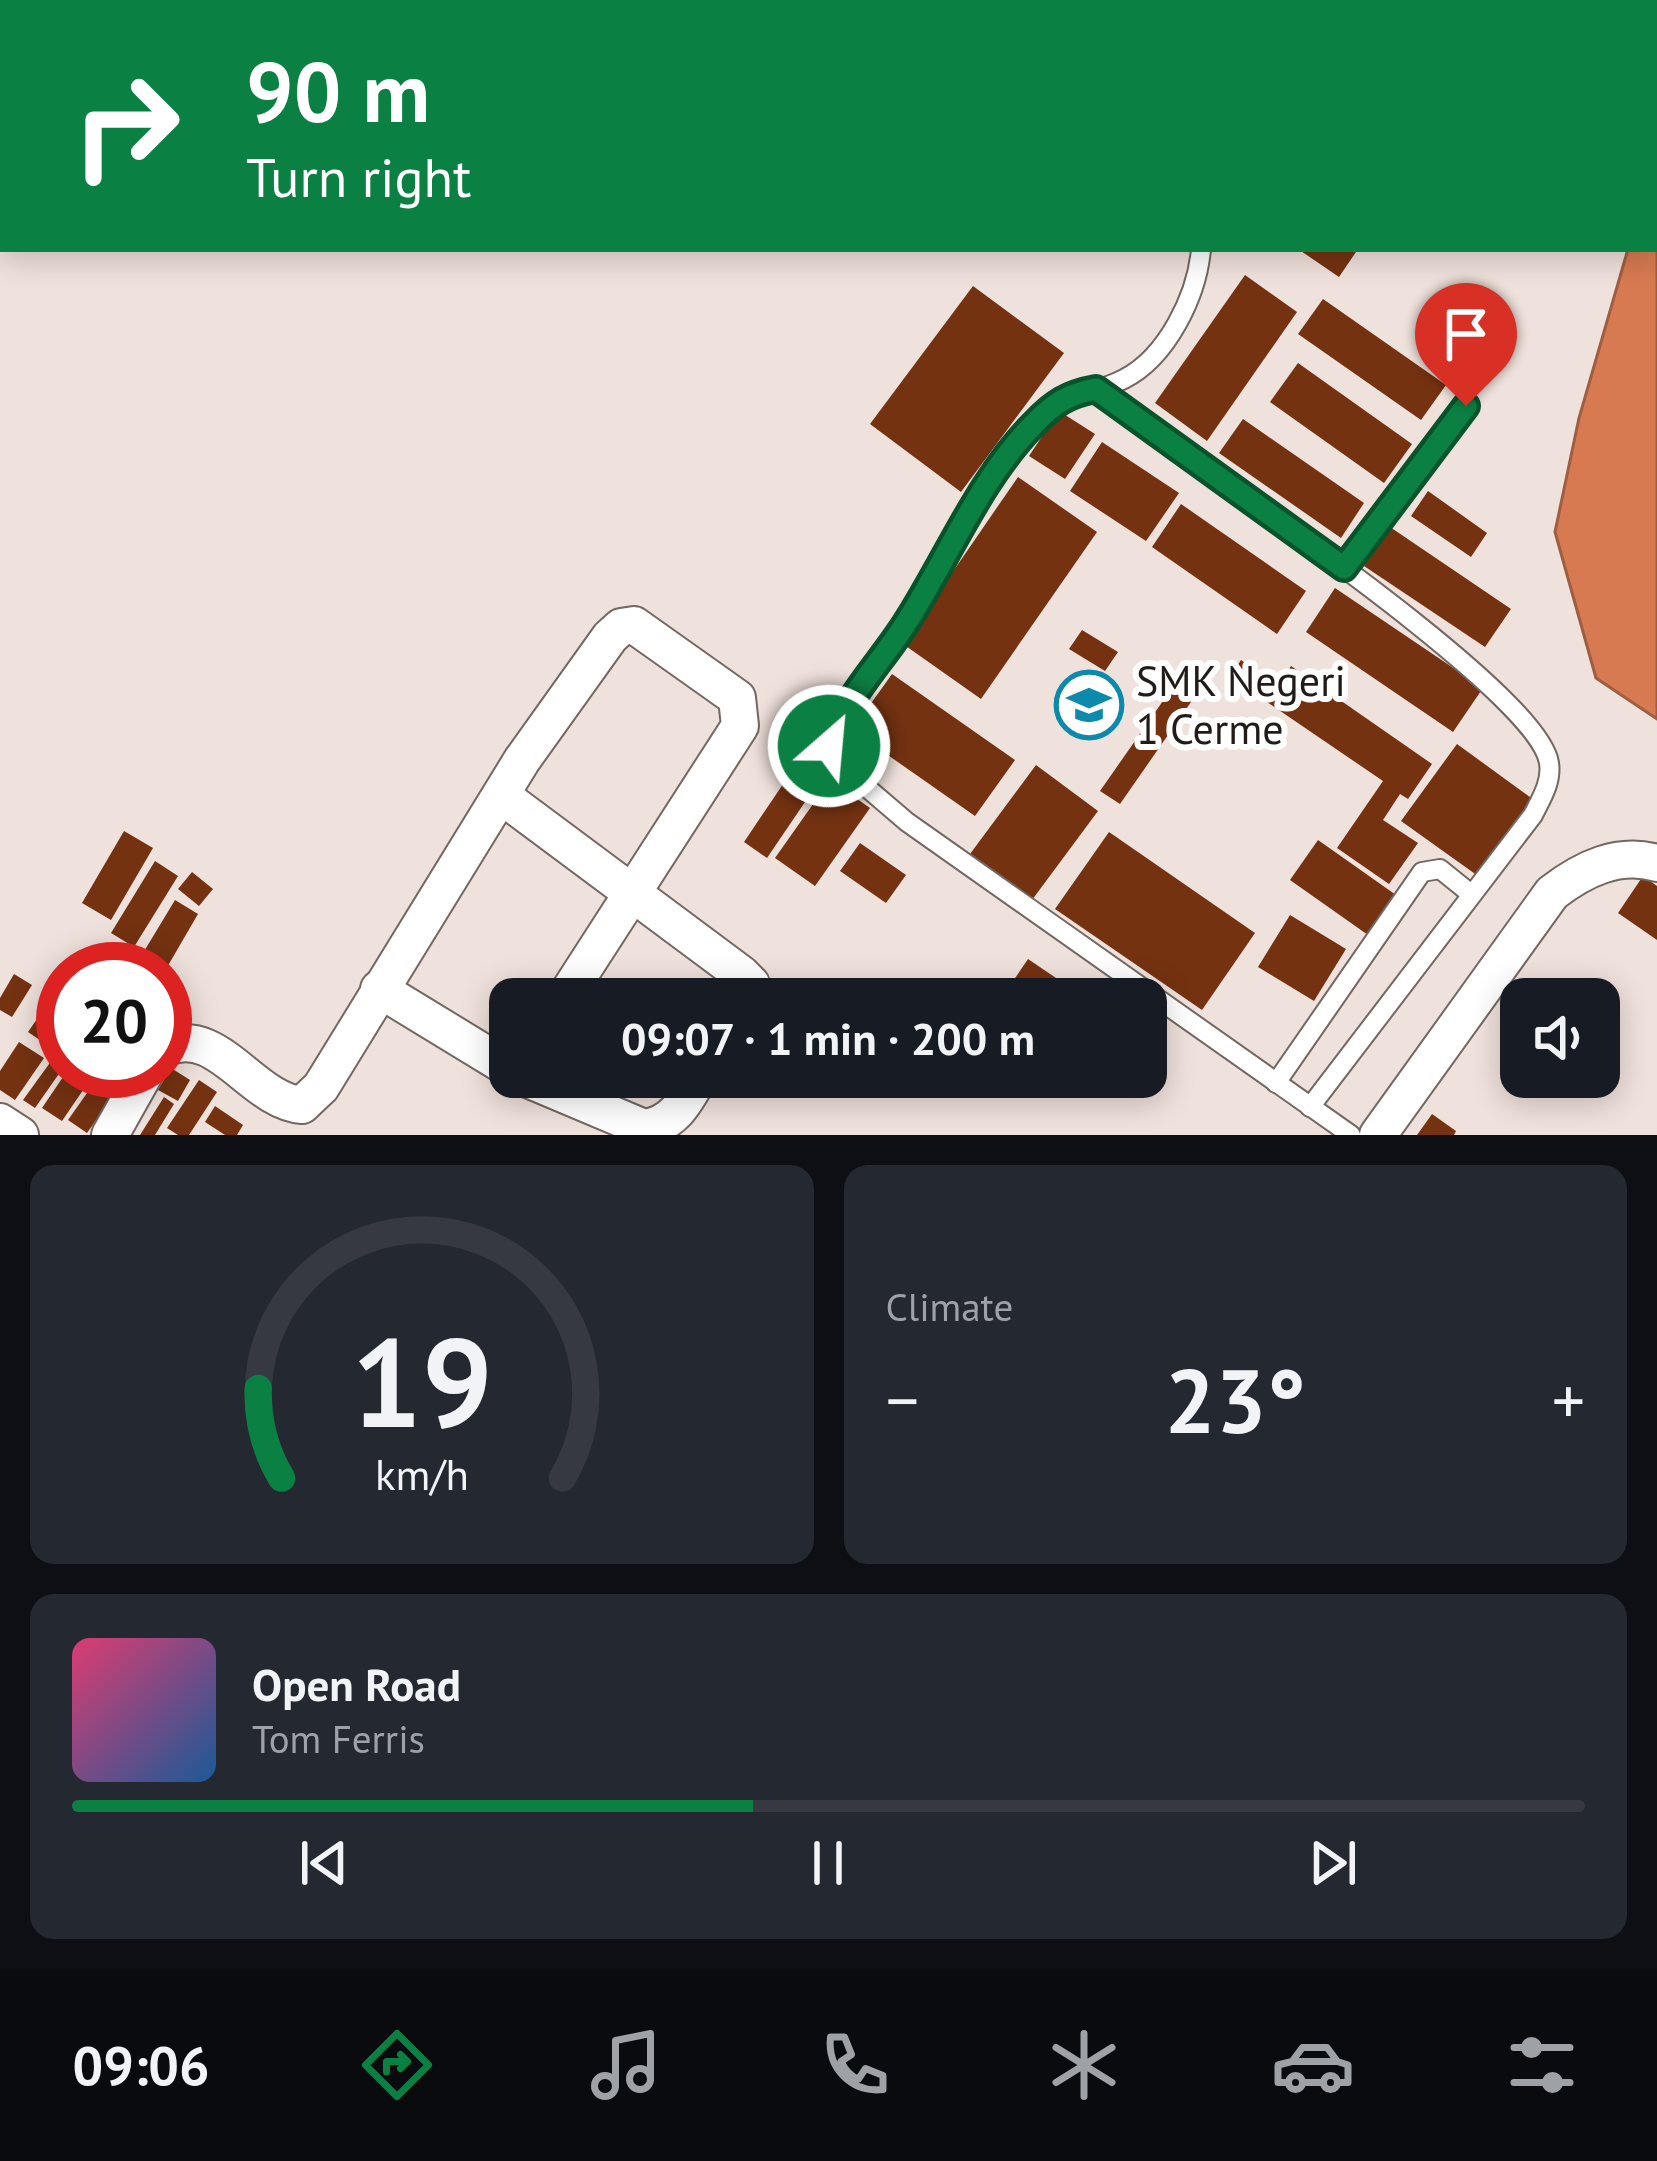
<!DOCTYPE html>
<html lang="en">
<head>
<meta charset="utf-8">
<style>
  body { margin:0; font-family:"PT Sans",sans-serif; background:#242831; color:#f1f3f6; height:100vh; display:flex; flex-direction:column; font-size:45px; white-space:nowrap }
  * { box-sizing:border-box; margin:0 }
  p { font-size:39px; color:#9ea1a6 }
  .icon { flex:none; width:66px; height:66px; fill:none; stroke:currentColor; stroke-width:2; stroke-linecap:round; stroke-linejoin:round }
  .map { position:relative; height:1135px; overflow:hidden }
  .sheet { display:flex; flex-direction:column; gap:30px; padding:30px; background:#0d0f14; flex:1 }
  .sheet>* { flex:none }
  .banner { position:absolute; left:0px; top:0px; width:1659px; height:252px; box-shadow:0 6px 30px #0003; background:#0b8043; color:#fff; overflow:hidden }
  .controls { position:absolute; left:1500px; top:978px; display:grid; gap:24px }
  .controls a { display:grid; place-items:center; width:120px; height:120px; border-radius:24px; background:#171b24; box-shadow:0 6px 30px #0003; font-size:60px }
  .speed { position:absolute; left:36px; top:942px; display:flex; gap:24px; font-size:60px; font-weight:700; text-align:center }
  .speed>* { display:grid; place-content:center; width:156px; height:156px; border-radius:50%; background:#171b24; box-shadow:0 6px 30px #0003; line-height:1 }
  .speed .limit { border:18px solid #d22; background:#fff; color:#111 }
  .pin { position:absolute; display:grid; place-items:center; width:102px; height:102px; color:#fff; margin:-123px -51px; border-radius:50% 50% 50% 0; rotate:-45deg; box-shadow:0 0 12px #0007 }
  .pin .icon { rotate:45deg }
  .me { position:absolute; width:132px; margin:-66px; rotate:27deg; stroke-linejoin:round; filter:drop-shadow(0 0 9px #0008) }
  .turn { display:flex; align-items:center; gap:42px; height:252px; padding:0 48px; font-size:54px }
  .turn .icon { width:156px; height:156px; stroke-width:2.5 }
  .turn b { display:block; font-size:84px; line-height:102px }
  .big { font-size:90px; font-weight:700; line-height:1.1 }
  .sheet .card { flex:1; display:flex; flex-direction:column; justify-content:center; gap:18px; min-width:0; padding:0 42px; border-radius:24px; background:#242831 }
  .sheet .dial { align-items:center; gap:0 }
  .dial svg { height:312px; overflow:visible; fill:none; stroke:#363941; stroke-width:7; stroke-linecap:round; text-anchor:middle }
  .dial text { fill:#f1f3f6; stroke:none }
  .song { display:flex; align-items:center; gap:36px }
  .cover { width:144px; height:144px; border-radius:18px; background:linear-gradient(135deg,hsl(340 70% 55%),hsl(210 70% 35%)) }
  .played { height:12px; border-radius:6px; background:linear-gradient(90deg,#0b8043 45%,#363941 45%) }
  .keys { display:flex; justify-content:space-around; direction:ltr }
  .heat { display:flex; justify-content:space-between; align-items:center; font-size:66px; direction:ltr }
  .sheet .tiles { flex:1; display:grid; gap:30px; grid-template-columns:1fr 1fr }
  .card:last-child { grid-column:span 2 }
  .trip { position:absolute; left:489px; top:978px; width:678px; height:120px; border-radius:24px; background:#171b24; box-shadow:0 6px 30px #0003; font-weight:700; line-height:120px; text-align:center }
  .dock { display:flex; height:192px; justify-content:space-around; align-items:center; background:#090b0e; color:#9ea1a6 }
  .dock .icon { width:84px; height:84px }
  .dock .on { color:#0b8043 }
  .dock b { font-size:54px; color:#f1f3f6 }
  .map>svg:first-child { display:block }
  .water { fill:#d77a51; stroke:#a05e40; stroke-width:3 }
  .building { fill:#743211 }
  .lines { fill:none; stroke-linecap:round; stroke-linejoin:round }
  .service-casing { stroke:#736761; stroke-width:22 }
  .minor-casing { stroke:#736761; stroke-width:40 }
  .service { stroke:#fff; stroke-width:18 }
  .minor { stroke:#fff; stroke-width:36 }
  .route-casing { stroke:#07532c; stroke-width:30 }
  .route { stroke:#0b8043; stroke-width:21 }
  .labels { text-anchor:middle; stroke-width:12; stroke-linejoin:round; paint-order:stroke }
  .poi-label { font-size:42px; fill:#211c1a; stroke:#fff; text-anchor:start }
</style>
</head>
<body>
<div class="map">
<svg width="1657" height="1135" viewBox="0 0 1657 1135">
  <rect width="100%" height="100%" fill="#efe1db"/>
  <path class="water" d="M1622,0H1657V719L1596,678L1555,532L1579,418L1628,249H1656V3Z"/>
  <g class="building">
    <path d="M1298,249H1358L1339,277Z"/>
    <path d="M1245,275L1297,312L1207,441L1155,403Z"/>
    <path d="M973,286L1064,353L961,492L870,424Z"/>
    <path d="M1323,299L1446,385L1421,420L1298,334Z"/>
    <path d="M1298,363L1412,444L1384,483L1270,402Z"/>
    <path d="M1059,411L1095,434L1065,479L1029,456Z"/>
    <path d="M1243,419L1364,503L1341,538L1219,453Z"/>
    <path d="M1102,442L1179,493L1146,541L1070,491Z"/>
    <path d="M1018,477L1097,532L981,699L903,644Z"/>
    <path d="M1428,491L1487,533L1471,557L1411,516Z"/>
    <path d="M1181,504L1306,591L1277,634L1152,547Z"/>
    <path d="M1390,527L1511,609L1485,647L1364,566Z"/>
    <path d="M1335,588L1483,688L1453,732L1306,632Z"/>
    <path d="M1082,630L1118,652L1105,671L1069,649Z"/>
    <path d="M1241,660L1270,680L1260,694L1231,675Z"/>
    <path d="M1291,666L1432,764L1408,799L1400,794L1383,820L1418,843L1389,884L1337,848L1383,781L1267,702Z"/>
    <path d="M892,674L1015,760L975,816L852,730Z"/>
    <path d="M1172,688L1191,702L1120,804L1100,791Z"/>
    <path d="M1457,744L1534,800L1478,876L1401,821Z"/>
    <path d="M800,759L824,774L767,858L744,842Z"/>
    <path d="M1036,765L1098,811L1032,900L970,854Z"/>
    <path d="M830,780L870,808L815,886L775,858Z"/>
    <path d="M124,831L153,848L111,920L82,903Z"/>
    <path d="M1109,832L1255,933L1202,1010L1055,909Z"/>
    <path d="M1318,840L1396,895L1368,935L1290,880Z"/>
    <path d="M860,843L906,875L886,903L840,871Z"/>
    <path d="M155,861L178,876L134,947L111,933Z"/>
    <path d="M192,872L213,889L199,906L178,889Z"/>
    <path d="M1643,876L1657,886V940L1618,913Z"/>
    <path d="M175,900L198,914L166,969H147L137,963Z"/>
    <path d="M1290,915L1346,949L1314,1001L1258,967Z"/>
    <path d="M1028,959L1087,999H1001Z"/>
    <path d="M14,974L32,985L12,1017L0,1010V998Z"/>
    <path d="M46,1006L63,1018L47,1045L28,1032Z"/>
    <path d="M19,1042L44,1058L15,1100L0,1090V1071Z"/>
    <path d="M57,1053L63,1068L35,1108L23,1100Z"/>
    <path d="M171,1068L190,1080L178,1101L158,1090Z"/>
    <path d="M67,1071H96L62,1121L42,1108Z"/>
    <path d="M99,1076L118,1089L87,1133L68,1120Z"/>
    <path d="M199,1080L217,1092L189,1135H178L167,1128Z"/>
    <path d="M164,1097L174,1104L155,1135H140Z"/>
    <path d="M215,1106L243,1125L237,1135H225L205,1122Z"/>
    <path d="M1432,1114L1456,1131L1454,1135H1417Z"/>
  </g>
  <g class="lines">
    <defs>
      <g id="service">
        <path d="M1201,249C1197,296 1167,357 1124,379C1083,400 1065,387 1029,428C980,485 948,559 907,622C881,663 844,699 829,746L845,769L907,822L1351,1135"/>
        <path d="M1097,389C1173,449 1538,688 1549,763C1552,782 1541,799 1533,815L1310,1107"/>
        <path d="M1344,568L1466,406"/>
        <path d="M1276,1083L1422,872L1440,869L1471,894"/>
      </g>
      <g id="minor">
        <path d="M502,796L741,974L751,984L746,999"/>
        <path d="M379,989L510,1069"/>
        <path d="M165,1048C217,1023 252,1101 302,1105L321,1087L522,760L610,637L621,627L634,625L737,698L740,726L564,999"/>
        <path d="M523,1077L644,1128C674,1124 685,1102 699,1077"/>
        <path d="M0,1122L20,1135"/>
        <path d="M110,1135L146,1071"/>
        <path d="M1378,1135L1552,893C1583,869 1618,852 1657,863"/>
      </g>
    </defs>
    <use href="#service" class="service-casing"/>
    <use href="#minor" class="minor-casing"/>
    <use href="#service" class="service"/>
    <use href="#minor" class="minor"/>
  </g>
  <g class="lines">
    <defs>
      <path id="route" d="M829,746C844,698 882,662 908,620C948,557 981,477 1034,424C1054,403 1068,394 1096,389L1344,568L1466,406"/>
    </defs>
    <use href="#route" class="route-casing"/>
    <use href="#route" class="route"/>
  </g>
  <defs>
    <symbol id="school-ring" viewBox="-11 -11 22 22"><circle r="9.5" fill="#fff" stroke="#0d89ac" stroke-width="1.5"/><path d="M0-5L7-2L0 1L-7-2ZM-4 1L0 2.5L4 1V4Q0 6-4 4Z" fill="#0d89ac"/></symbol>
  </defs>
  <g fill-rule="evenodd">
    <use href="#school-ring" x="1051" y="667" width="76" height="76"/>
  </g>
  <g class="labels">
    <g class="poi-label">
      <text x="1136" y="696">SMK Negeri<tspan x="1136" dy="48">1 Cerme</tspan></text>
    </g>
  </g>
</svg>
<div class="controls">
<a><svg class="icon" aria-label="sound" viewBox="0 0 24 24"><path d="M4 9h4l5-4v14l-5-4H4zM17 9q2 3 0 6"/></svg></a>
</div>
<div class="speed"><div class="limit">20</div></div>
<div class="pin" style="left:1466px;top:406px;background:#d93025"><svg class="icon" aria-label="arrive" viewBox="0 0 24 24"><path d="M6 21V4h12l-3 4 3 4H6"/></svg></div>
<svg class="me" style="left:829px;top:746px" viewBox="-20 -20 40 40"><circle r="17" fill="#0b8043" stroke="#fff" stroke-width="3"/><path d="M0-11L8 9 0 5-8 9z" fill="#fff"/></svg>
<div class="trip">09:07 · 1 min · 200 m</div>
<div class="banner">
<div class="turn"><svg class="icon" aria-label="right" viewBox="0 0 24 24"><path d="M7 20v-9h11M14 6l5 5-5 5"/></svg><div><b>90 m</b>Turn right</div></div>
</div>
</div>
<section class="sheet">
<div class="tiles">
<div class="card dial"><svg viewBox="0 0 100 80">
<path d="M14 69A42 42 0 1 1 86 69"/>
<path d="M14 69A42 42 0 0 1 8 46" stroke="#0b8043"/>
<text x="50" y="56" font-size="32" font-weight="700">19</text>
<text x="50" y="72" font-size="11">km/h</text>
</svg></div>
<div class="card"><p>Climate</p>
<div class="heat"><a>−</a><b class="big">23°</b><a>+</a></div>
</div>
<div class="card">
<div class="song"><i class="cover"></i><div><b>Open Road</b><p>Tom Ferris</p></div></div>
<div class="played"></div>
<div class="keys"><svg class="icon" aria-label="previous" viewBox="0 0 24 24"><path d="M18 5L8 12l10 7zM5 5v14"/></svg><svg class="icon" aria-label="pause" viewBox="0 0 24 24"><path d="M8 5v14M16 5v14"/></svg><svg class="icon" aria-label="next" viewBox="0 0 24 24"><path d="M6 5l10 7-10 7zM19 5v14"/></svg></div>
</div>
</div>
</section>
<nav class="dock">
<b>09:06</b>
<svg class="icon on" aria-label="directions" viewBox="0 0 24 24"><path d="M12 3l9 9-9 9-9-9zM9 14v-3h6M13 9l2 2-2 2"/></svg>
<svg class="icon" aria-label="music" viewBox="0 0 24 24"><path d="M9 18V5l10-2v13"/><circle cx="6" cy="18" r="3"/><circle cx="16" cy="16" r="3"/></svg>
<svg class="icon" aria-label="phone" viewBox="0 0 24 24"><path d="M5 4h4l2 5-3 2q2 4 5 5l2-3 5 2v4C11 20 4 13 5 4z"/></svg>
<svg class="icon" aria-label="climate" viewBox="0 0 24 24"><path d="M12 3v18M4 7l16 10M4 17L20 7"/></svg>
<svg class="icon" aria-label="car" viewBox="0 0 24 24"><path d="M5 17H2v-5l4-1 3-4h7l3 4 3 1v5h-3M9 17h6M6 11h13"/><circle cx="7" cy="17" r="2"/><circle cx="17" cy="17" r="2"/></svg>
<svg class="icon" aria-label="filters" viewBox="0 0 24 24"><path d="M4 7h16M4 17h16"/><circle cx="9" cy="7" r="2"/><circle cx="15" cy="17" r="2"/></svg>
</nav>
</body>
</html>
